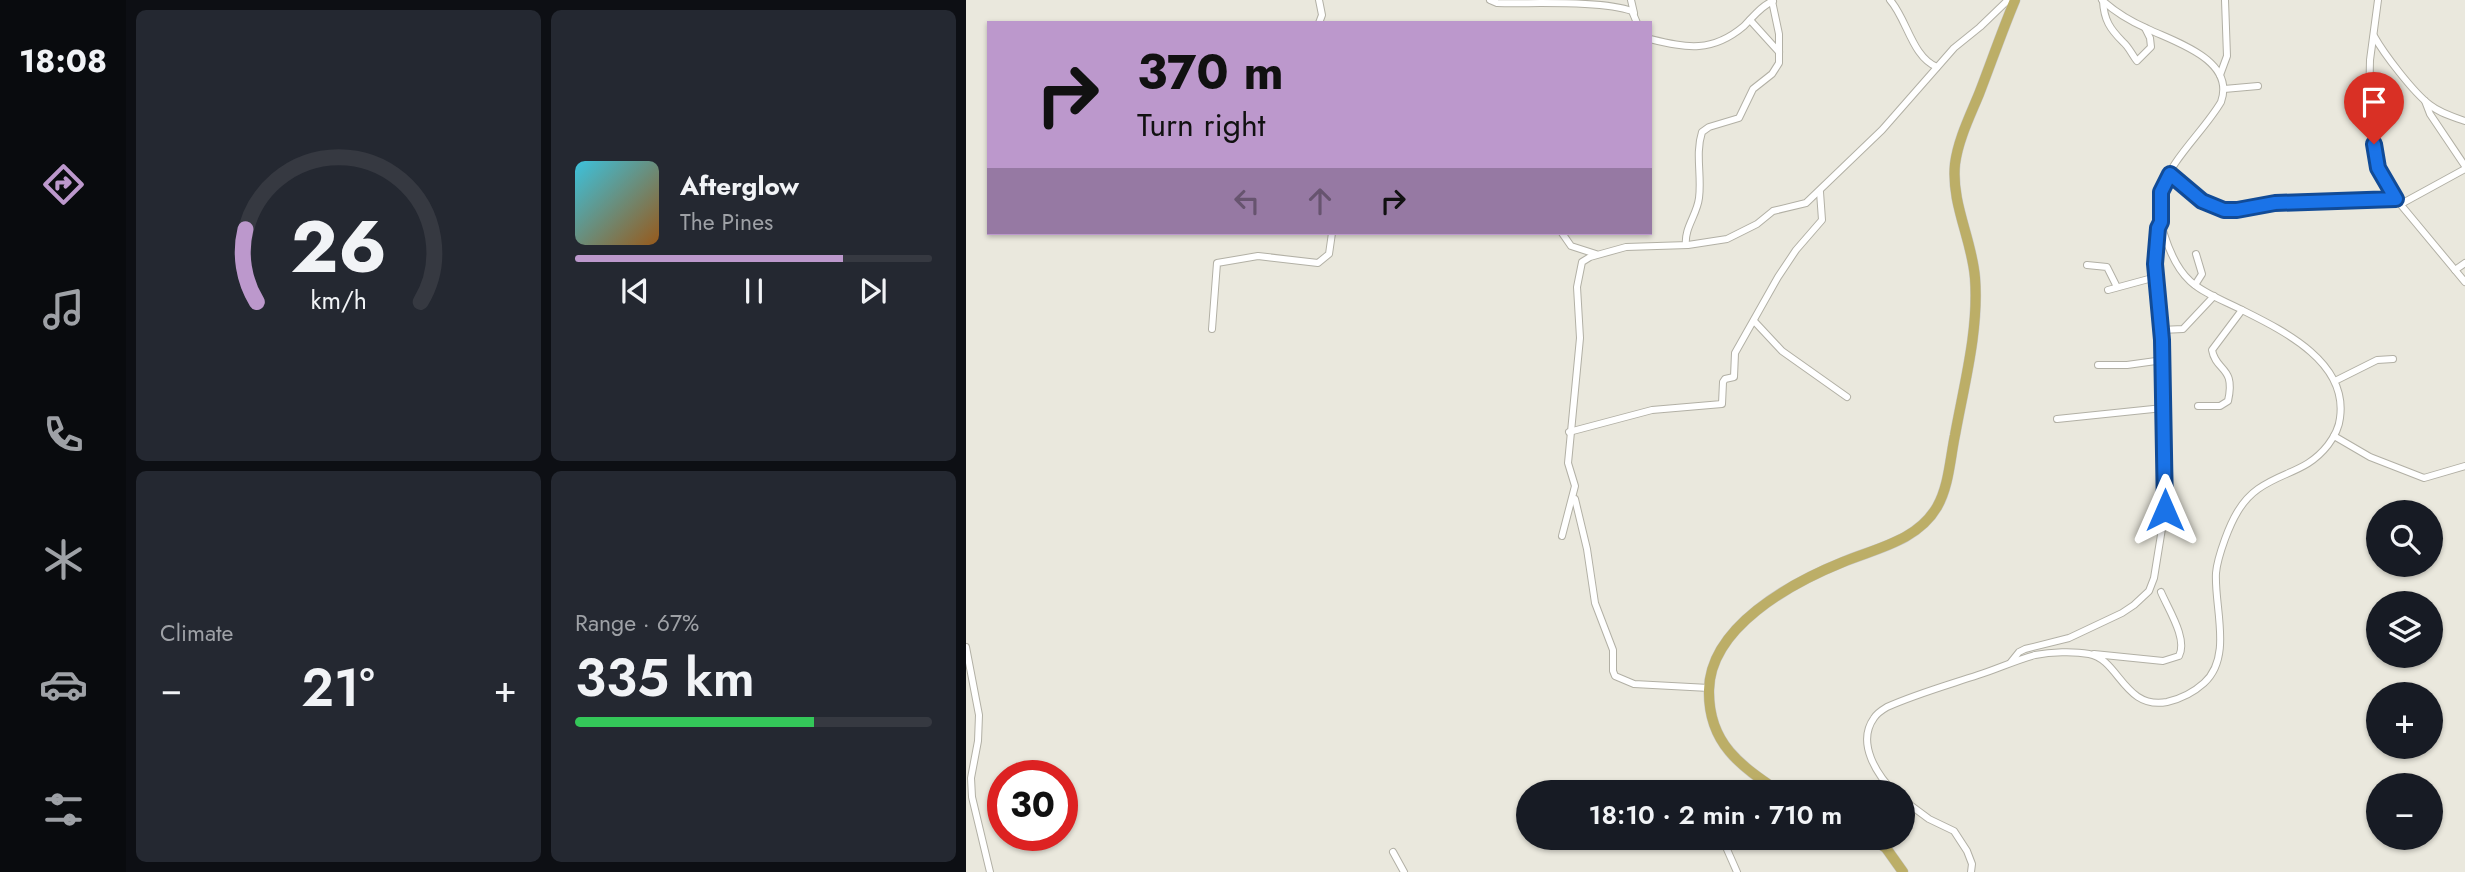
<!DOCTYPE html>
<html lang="en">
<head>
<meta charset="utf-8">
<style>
  body { margin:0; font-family:Jost,sans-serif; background:#242831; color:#f1f3f6; height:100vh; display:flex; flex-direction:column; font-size:26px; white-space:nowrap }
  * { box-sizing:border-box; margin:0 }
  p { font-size:23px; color:#9ea1a6 }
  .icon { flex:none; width:38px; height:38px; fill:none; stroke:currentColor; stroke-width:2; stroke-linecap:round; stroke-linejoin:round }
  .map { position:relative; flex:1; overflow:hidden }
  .panel { display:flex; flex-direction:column; gap:10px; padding:10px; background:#0d0f14; width:840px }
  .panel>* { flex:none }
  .banner { position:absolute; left:21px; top:21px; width:665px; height:214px; border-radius:0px; box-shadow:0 2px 5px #0004; background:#bc98cc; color:#111; overflow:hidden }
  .controls { position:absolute; left:1400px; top:500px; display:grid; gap:14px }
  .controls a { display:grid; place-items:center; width:77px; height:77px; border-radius:50%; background:#171b24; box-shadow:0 2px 5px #0004; font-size:35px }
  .speed { position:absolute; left:21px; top:760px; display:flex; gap:14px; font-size:35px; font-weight:700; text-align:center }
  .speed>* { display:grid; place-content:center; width:91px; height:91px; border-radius:50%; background:#171b24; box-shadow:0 2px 5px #0004; line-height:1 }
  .speed .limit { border:10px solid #d22; background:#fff; color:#111 }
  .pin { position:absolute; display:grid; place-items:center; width:60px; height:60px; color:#fff; margin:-72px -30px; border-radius:50% 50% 50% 0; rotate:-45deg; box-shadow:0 0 7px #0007 }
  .pin .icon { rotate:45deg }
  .me { position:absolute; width:77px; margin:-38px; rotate:0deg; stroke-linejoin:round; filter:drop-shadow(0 0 5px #0008) }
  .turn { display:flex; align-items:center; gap:24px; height:147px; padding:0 35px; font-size:32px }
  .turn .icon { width:91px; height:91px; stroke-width:2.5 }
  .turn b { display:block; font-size:49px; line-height:60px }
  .lanes { display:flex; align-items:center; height:66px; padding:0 35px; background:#0003; justify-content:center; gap:35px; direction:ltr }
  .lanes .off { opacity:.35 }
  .big { font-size:52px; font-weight:600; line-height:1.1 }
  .panel .widget { flex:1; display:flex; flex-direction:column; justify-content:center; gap:10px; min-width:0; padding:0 24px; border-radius:10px; background:#242831 }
  .panel .dial { align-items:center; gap:0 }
  .dial svg { height:182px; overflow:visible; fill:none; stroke:#363941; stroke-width:7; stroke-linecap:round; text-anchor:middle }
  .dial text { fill:#f1f3f6; stroke:none }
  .song { display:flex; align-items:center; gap:21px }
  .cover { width:84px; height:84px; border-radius:10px; background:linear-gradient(135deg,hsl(190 70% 55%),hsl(30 70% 35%)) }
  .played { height:7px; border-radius:4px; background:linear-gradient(90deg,#bc98cc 75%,#363941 75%) }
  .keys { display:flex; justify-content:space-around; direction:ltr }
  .heat { display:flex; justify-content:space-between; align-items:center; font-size:38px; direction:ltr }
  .charge { height:10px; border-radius:5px; background:linear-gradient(90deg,#34c759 67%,#363941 0) }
  .panel .tiles { flex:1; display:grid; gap:10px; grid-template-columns:repeat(2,1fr) }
  .trip { position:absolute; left:550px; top:780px; width:399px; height:70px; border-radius:35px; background:#171b24; box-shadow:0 2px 5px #0004; font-weight:600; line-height:70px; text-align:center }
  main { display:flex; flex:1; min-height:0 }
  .dock { display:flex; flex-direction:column; width:126px; justify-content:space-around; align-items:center; background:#090b0e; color:#9ea1a6 }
  .dock .icon { width:49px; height:49px }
  .dock .on { color:#bc98cc }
  .dock b { font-size:32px; color:#f1f3f6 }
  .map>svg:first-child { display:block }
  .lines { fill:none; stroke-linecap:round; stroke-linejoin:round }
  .minor-casing { stroke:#b2b0a5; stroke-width:8 }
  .trunk-casing { stroke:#c8c8c7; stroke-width:11 }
  .minor { stroke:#fff; stroke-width:6 }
  .trunk { stroke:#bcae67; stroke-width:10 }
  .route-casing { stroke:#114b97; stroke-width:18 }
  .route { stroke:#1a73e8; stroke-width:12 }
</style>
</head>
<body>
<main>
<nav class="dock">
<b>18:08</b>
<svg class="icon on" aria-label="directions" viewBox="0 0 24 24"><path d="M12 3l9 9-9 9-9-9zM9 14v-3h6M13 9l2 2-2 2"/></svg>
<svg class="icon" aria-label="music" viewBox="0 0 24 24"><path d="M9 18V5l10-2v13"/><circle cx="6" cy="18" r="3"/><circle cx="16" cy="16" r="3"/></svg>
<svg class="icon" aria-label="phone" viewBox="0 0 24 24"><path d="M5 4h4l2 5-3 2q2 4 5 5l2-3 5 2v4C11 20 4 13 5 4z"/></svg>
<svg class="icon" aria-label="climate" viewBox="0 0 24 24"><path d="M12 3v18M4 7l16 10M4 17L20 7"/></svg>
<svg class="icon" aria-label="car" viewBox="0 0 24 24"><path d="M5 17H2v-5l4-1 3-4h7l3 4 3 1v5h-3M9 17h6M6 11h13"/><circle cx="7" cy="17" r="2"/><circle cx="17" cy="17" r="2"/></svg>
<svg class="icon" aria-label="filters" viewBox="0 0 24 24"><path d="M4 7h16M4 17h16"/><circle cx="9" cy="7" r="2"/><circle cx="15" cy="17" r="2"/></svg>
</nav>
<section class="panel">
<div class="tiles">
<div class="widget dial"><svg viewBox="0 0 100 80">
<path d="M14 69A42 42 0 1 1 86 69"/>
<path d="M14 69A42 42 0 0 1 9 37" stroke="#bc98cc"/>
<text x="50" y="56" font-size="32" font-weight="700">26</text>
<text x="50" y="72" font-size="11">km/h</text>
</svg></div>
<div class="widget">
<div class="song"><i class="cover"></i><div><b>Afterglow</b><p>The Pines</p></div></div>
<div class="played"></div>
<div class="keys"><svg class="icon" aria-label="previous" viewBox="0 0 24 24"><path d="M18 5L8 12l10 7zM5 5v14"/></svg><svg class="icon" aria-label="pause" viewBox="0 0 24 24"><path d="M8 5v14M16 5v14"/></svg><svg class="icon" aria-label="next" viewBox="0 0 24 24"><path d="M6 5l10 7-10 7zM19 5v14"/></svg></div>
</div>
<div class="widget"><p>Climate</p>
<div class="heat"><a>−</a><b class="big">21°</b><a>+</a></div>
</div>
<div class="widget"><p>Range · 67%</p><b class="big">335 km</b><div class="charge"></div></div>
</div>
</section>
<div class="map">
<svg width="1499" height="872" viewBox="0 0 1499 872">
  <rect width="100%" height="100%" fill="#eae8dd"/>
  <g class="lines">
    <defs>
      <g id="minor">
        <path d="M353,0L356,15L353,23"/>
        <path d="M524,0L531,3C566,4 636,0 666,11L671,23"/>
        <path d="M665,0L668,13"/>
        <path d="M924,0C941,19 946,57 971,67"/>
        <path d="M1412,0L1404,60L1403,106L1412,168L1430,199L1499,282"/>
        <path d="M1137,1C1138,20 1144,29 1157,42C1163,47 1166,55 1171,61L1185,47L1184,38L1179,28"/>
        <path d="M784,20L813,52"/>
        <path d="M1408,36C1418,54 1447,92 1464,105C1474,113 1487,117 1499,121"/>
        <path d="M684,39C721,48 746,53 778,26C787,17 795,6 807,1"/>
        <path d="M1254,75L1261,56L1259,0"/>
        <path d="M1258,89L1292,86"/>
        <path d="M1459,101L1464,114L1499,166"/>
        <path d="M1204,174L1236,201L1258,210L1309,203L1430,199"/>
        <path d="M1435,204L1499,169"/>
        <path d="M596,233L605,246L630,254"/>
        <path d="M720,245C718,228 731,215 733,198C736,176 729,154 736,132L743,127L773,118L787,89L806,74L813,63V34L806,1"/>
        <path d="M1121,265L1141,267L1151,287"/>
        <path d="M1489,270L1499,263"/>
        <path d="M1229,285L1236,274L1230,254"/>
        <path d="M1142,290L1190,277"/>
        <path d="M788,321L816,351L881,397"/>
        <path d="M246,329L251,263L292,256L352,263L363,254L366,233"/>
        <path d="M1195,330L1217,329L1248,296"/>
        <path d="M1132,365H1161L1197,360"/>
        <path d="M1369,381L1411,360L1427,359"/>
        <path d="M1232,406H1254L1262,401C1270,366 1250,372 1246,350L1276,310"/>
        <path d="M1091,419L1197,408"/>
        <path d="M603,432L686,410L756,404L757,382L759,379L768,377L769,353L812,277L830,250L856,220L854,192"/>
        <path d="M1368,436L1404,457L1458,478L1499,466"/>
        <path d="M609,499L621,549L629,603L647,650V671L649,676L668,684L743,688"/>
        <path d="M596,536L609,486L602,463L614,338L611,287L616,262L624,257L660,247L722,245L761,239L791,224L807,211L840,203L916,130L988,48L1014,27L1042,0"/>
        <path d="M0,647L13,715L12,741L5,778L6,797L24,872"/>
        <path d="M1128,654L1197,661L1213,656C1222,639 1202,609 1195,592"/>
        <path d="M1045,662L1053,652L1059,649L1103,638L1156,613L1168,605L1183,591L1188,578L1199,510L1196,340L1189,264L1192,228L1195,222"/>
        <path d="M929,793C911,775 890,743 908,718C911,713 916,710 921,707C950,694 982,685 1012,675C1031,669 1050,660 1069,655C1085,652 1107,651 1123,654C1153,659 1158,710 1201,702C1214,699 1228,692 1238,683C1267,657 1248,607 1250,573C1251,561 1255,550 1259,539C1266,520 1275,501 1292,489C1317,471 1341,472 1362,445C1368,437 1373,428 1374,418C1382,362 1318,331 1276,310C1259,301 1238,294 1224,281C1211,269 1203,250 1198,234C1194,221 1192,205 1195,192C1204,160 1238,131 1255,102C1270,60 1209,42 1182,29C1166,22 1149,12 1136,0"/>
        <path d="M936,799L963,819L988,831L1001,851L1006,864L1005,872"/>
        <path d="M756,838L771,872"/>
        <path d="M427,852L438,872"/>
      </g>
      <g id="trunk">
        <path d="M815,793C775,766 742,744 743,690C744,627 825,583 877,562C911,548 951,541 971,507C983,486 984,459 989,435C998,385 1013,330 1009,278C1006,239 985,204 989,164C992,140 1004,116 1013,94C1025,63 1036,31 1049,0"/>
        <path d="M905,838L920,848L937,872"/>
      </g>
    </defs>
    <use href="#minor" class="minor-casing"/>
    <use href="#trunk" class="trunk-casing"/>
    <use href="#minor" class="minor"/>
    <use href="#trunk" class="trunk"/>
  </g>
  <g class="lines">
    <defs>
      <path id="route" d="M1199,510L1196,340L1189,264L1192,228L1195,222V192L1204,174L1236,201L1258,210H1271L1309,203L1430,199L1412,168L1408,144"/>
    </defs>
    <use href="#route" class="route-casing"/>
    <use href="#route" class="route"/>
  </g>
</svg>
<div class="controls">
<a><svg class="icon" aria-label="search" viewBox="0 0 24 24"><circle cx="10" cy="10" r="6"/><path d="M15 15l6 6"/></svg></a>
<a><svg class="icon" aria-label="layers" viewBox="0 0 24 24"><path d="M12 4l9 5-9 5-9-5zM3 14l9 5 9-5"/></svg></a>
<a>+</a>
<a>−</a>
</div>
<div class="speed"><div class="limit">30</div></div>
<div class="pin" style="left:1408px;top:144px;background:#d93025"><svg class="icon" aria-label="arrive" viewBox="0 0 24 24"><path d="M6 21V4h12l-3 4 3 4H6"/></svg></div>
<svg class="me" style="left:1199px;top:510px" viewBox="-20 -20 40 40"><path d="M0-17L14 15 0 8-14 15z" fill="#1a73e8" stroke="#fff" stroke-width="4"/></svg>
<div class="trip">18:10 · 2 min · 710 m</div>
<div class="banner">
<div class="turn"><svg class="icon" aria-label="right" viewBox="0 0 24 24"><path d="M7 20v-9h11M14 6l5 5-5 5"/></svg><div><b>370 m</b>Turn right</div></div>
<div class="lanes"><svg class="icon off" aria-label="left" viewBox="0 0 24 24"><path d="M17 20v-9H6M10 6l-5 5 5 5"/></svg><svg class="icon off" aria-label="ahead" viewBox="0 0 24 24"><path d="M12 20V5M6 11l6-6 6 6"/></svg><svg class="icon" aria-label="right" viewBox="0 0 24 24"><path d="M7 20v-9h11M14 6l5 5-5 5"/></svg></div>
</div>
</div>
</main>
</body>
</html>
